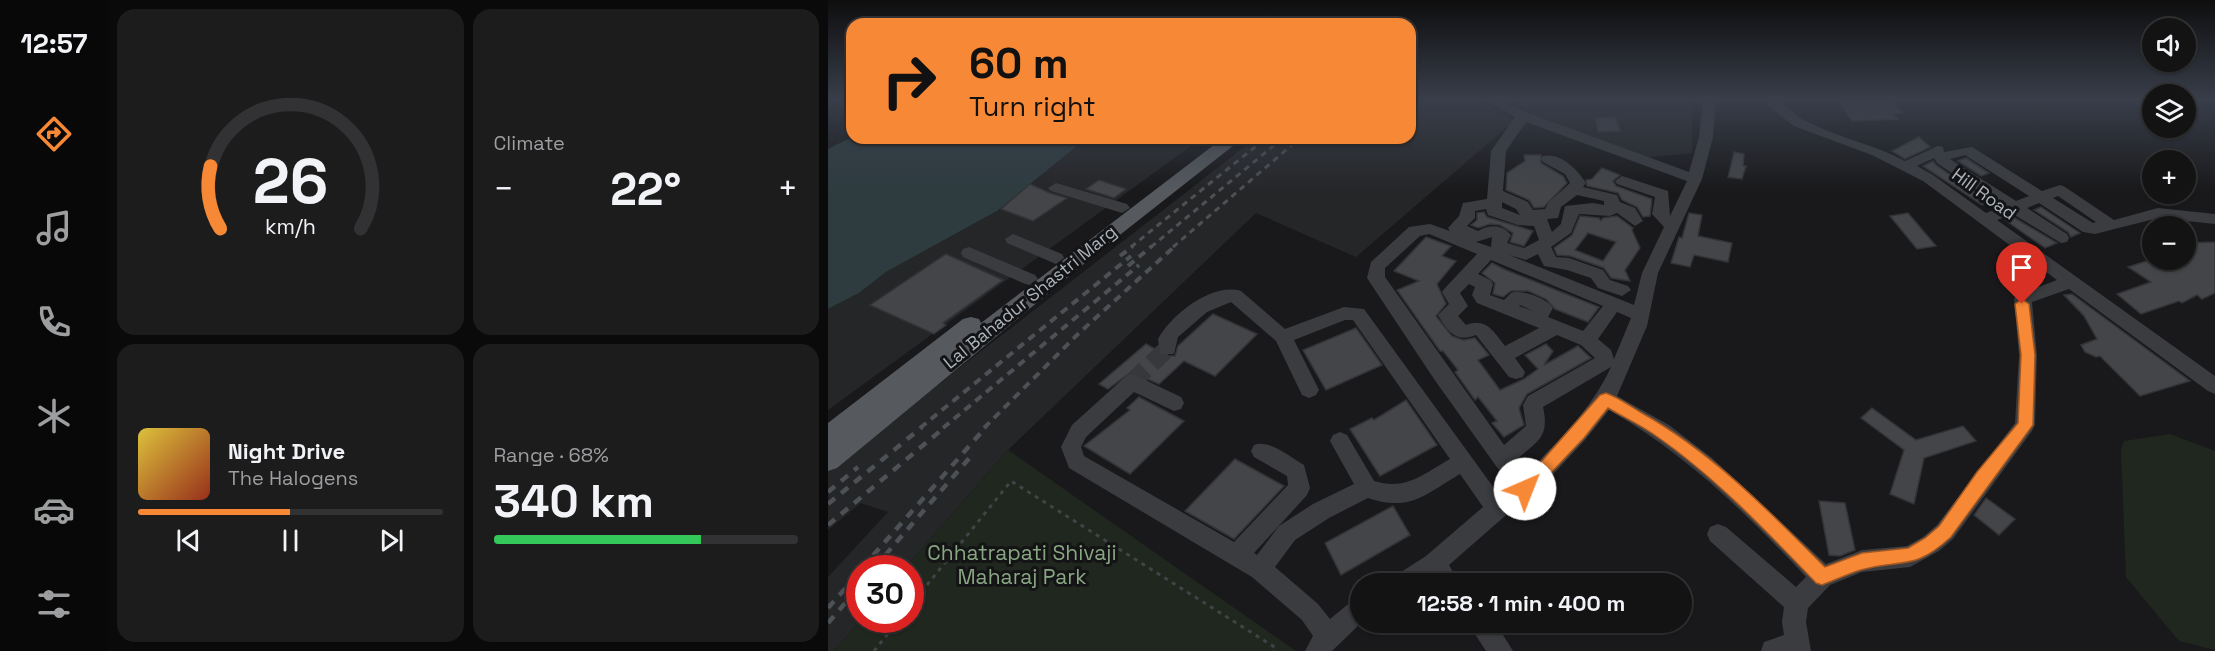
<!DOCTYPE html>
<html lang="en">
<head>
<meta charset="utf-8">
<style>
  body { margin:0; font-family:"Space Grotesk",sans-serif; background:#1c1c1d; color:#f1f3f6; height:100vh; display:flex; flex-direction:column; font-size:22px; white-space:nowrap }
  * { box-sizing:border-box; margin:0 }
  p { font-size:20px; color:#9d9ea0 }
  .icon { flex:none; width:33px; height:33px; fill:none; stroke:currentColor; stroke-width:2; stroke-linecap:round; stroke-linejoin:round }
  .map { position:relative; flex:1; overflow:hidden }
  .details { display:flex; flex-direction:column; gap:9px; padding:9px; background:#0a0a0b; width:720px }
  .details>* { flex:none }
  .guide { position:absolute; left:18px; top:18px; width:570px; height:126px; border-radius:18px; box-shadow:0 2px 4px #0004,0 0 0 2px #323234; background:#f78835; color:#111; overflow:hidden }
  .fabs { position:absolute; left:1314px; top:18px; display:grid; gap:12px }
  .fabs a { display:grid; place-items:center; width:54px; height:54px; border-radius:50%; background:#131314; box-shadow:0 2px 4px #0004,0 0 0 2px #323234; font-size:30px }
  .speed { position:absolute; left:18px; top:555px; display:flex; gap:12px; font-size:30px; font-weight:700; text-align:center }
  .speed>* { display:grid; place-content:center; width:78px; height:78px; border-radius:50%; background:#131314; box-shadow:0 2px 4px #0004,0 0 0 2px #323234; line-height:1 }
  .speed .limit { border:9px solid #d22; background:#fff; color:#111 }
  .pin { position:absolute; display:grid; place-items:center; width:51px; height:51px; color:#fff; margin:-62px -26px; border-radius:50% 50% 50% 0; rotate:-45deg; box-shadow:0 0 6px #0007 }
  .pin .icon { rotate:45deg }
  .me { position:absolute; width:66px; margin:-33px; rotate:44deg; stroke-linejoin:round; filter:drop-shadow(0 0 4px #0008) }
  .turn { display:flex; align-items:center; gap:21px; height:126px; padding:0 24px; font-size:27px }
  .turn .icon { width:78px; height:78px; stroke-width:2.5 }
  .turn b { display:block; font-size:42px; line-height:51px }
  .big { font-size:45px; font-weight:600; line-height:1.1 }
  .details .tile { flex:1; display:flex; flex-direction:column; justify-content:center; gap:9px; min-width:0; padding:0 21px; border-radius:18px; background:#1c1c1d }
  .details .dial { align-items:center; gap:0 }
  .dial svg { height:156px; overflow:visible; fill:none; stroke:#323234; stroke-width:7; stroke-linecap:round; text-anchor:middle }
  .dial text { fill:#f1f3f6; stroke:none }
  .song { display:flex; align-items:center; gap:18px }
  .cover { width:72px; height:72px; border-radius:9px; background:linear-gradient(135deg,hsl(50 70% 55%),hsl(10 70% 35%)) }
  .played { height:6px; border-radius:3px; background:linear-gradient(90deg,#f78835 50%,#323234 50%) }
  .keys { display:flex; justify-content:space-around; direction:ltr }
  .heat { display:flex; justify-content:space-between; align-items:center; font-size:33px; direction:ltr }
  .charge { height:9px; border-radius:4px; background:linear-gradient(90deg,#34c759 68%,#323234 0) }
  .details .tiles { flex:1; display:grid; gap:9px; grid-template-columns:repeat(2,1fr) }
  .trip { position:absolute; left:522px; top:573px; width:342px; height:60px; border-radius:30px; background:#131314; box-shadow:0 2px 4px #0004,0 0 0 2px #323234; font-weight:600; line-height:60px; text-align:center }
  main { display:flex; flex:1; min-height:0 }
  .menu { display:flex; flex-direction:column; width:108px; justify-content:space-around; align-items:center; background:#080808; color:#9d9ea0 }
  .menu .icon { width:42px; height:42px }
  .menu .active { color:#f78835 }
  .menu b { font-size:27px; color:#f1f3f6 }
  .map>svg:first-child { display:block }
  .built { fill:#252628 }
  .green { fill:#1f271e }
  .water { fill:#2e3c40 }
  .building { fill:#434548; stroke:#333437; stroke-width:1.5; fill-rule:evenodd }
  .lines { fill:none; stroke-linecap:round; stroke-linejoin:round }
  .minor-tunnel { stroke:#36383b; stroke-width:18; stroke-dasharray:18 9; stroke-linecap:butt }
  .path { stroke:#404447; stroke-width:3; stroke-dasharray:4 5; stroke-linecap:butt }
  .minor { fill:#3a3c40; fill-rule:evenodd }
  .major { fill:#565a5f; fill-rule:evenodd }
  .rail-far2 { stroke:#4d5155; stroke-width:3; stroke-dasharray:6 5; stroke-linecap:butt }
  .rail-far1 { stroke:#4d5155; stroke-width:4; stroke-dasharray:8 6; stroke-linecap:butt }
  .rail { stroke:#4d5155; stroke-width:4.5; stroke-dasharray:9 8; stroke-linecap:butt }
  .route { fill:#f78835; stroke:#a15822; stroke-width:1.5 }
  .labels { text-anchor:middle; stroke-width:6; stroke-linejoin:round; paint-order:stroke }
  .street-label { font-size:18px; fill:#abb4bb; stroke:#141416 }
  .near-park-label { font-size:21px; fill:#88a682; stroke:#141416 }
</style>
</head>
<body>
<main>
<nav class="menu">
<b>12:57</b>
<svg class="icon active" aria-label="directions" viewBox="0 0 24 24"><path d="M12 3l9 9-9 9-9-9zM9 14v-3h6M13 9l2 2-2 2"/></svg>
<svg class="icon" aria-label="music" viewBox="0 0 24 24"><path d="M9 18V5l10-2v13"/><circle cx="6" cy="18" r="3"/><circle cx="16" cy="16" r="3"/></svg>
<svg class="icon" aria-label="phone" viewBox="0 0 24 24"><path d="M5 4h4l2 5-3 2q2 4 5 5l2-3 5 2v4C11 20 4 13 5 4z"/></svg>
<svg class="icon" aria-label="climate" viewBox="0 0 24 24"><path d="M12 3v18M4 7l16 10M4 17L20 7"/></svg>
<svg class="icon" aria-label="car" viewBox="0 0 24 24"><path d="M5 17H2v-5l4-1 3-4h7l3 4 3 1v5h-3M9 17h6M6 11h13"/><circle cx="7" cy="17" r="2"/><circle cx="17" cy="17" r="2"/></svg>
<svg class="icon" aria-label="filters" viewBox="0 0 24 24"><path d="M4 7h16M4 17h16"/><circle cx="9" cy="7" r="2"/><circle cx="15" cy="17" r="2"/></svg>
</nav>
<section class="details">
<div class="tiles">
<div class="tile dial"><svg viewBox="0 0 100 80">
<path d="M14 69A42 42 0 1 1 86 69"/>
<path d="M14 69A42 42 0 0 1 9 37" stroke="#f78835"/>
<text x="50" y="56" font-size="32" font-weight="700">26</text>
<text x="50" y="72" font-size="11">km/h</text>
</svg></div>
<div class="tile"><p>Climate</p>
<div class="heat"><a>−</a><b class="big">22°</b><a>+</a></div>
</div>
<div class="tile">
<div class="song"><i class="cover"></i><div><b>Night Drive</b><p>The Halogens</p></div></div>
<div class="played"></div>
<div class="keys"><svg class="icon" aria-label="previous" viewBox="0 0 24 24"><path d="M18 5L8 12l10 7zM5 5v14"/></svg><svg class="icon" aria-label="pause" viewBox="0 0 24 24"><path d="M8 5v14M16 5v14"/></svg><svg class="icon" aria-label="next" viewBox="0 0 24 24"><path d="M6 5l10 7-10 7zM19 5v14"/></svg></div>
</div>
<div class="tile"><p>Range · 68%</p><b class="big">340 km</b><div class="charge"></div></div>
</div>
</section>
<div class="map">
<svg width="1387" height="651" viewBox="0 0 1387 651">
  <rect width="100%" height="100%" fill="#19191b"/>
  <g class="built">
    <path d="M582,100H651L686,121L528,257L428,213L180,450L77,568H32L33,620L6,651H0V577L60,512L33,503L0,530V470L428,138H582Z"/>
    <path d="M680,100H864V153L815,158L713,120Z"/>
    <path d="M259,138H374L0,410V309L31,293L58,272L169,211Z"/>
  </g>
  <g class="green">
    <path d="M1342,434L1387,451V650L1351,641L1298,577L1293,450L1296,441Z"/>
    <path d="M180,450L468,651H6L33,620H82V568H77Z"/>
  </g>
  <path class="water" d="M24,137V138H259L169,211L58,272L31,293L0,309V149Z"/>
  <g class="building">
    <path d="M1010,100H1063L1075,113L1065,114L1070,119L1024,121Z"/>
    <path d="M788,117L792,131L770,132L767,118Z"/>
    <path d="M1091,137L1102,147L1077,159L1064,151Z"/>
    <path d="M906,152L916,154L915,166H918L914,179L900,177Z"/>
    <path d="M696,155H713V163L735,176L739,183L716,207L706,208L701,200L678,190L679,173L697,161Z"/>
    <path d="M1138,158L1161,173L1153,176L1130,161Z"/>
    <path d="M1105,161L1108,165L1162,202L1154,205L1095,166Z"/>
    <path d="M774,168L792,175L785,181L788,186L824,199L822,216L815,217L809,207L794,200L790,193L759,186L758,180L764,179Z"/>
    <path d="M271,180L298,189L286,198L258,189Z"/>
    <path d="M202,184L222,193L239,198L205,221L173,209Z"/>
    <path d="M1213,207L1252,233L1243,237L1240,232L1206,210Z"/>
    <path d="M656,212L659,217L705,231L696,246L682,242L685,233L672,225L662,224L650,228L643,225L649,220V213Z"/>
    <path d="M861,213L874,215L870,236L904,243L900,262L866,255L862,267L843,263L851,237L854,238Z"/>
    <path d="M1080,213L1108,246L1089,249L1062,216Z"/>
    <path d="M752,216L771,218L773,221L775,218L789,216L805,228L804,230L812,248L797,270L802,281L783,278L776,268L742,256L729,255L726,248L744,235ZM760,233L788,242L775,261L747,250Z"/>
    <path d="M1185,217L1229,243L1217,248L1177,220Z"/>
    <path d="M598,237L623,246L614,256L628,261L609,284L618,304L608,316L624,336L635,340L647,338L661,355L650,360L672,390L696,379L710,369L697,355L718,344L725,351L716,365L750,346L763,358L699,394L691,408L696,425L676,437L664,423L669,421L650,397L647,400L627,372L630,370L615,351H612L569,290L591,281L566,271Z"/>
    <path d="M1387,242V293L1374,299L1369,295L1354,303L1351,301L1313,314L1289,294L1323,282L1300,267L1322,260H1338L1342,262L1358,260V243Z"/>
    <path d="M118,254L175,280L115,323L118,325L106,334L42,305Z"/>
    <path d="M664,263L678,270L771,307L760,322L727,309L718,299L700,291H683L675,297L665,294L667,283L654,273Z"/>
    <path d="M1244,294L1362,381L1312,396L1272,356L1268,357L1257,352L1253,345L1269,339L1256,316L1236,295Z"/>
    <path d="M385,314L429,334L387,376L356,361L331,384L303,372L280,389L271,384L318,344L329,350L331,356H347L350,346Z"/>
    <path d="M528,328L554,365L498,390L475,350Z"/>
    <path d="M311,397L356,421L302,474L256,446L302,410L299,408Z"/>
    <path d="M578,400L609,445L552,476L522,429L544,418L546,420Z"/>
    <path d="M1044,408L1088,440L1135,426L1148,441L1096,458L1086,504L1062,494L1076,450L1033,418Z"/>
    <path d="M407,459L456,486L406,539L357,511Z"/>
    <path d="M1158,498L1187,519L1171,535L1146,515Z"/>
    <path d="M991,501L1017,503L1027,550L1012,556L1001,555Z"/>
    <path d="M565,506L582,535L513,575L497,543Z"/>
  </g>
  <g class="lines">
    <path class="minor-tunnel" d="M304,382L339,349"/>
    <g class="path">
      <path d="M82,606L183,481L448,648L446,651"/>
      <path d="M46,651L71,620"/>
    </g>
    <g class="minor">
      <path d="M659,100H674L700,113L861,172L871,137L875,100H888L885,137L874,179L830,273L819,326L789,396L841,425L884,458L998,564L1034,550L1079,546L1095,537L1109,525L1187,423L1191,355L1186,299L1189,295L1229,280L1095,181L1044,155L966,126L940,106V100C955,98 964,114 976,120C1007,137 1045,144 1077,161L1110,146L1115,147L1116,152L1144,147L1214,191L1232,185L1237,187L1286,220L1330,208L1387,214V224L1330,218L1267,234L1255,232L1211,203L1199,208L1239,234L1241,238L1239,242L1233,243L1185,214L1169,220L1387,376V394L1380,391L1241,289L1204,302L1209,355L1207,425L1204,431L1125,539L1111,551L1082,567L1034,572L1002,585L980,608L978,622L983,651H933L936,642L956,635L954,622L956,607L882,541L879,534L882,527L890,524L898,527L968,587L978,577C917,512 858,454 781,410L757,440L705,496L677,516L621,565L632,584H606L603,579L596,584H564L567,576L598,556L655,507L632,474C596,495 583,512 540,498L501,518L467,540L447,567L490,604L502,619L524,601L532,597L534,622L504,651H477L485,636L474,620L424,577L241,468L233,447L244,425L297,377L304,374L311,377L353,397L356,403L353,409L346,411L306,392L258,437L253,447L256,456L406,542L460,485L459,476L426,457L423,451L426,445C441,439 462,457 476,465L482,488L479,495L426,553L429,555L451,526L485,504L526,484L502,441L505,435L512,432L519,435L546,481C578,491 595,474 622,459L525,320H517L466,340L491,390L488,395L481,398L474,395L448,341L403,302L379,312L350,337L346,354H332L330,339C343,315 384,282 413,291L457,329L516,307L536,309L671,495L683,487L606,379L539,278L543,262L581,227L602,224L622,231L620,228L631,216L635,203L659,199L663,151L687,117ZM698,122L859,181L842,216L840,191L794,176L787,181L789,184L827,197L824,214L836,227L814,273L806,305L681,255L698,260L710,254L716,266L739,270L763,278L770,288L794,296L803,290L800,286L782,280L775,270L741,258L728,257L723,247L743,233L751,214L782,216L789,213L807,226L815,221L807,208L792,202L789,195L755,187L758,183C750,170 733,152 715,156L713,159L715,162L737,174L742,183L721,202L717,209L705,210L700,202L675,191L678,151ZM1137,155L1201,196L1188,201L1122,159ZM1106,158L1109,163L1174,207L1158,213L1105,175L1089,166ZM749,195L776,201V205L765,203L737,206L733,224L724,232L719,219L730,218L733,207ZM1230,196L1268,222L1265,223L1225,198ZM674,202L688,209L692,215L674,208ZM658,209L660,215L690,225L706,226L711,240L696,248L679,243L683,235C674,224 661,224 650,231L639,226L647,218V211ZM601,234L649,254L617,288L614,292L621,304L610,315C620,332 628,343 648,335L681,377L688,379L695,377L697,372L687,358L729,335L753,345L767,358L700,396L695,405L698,426L676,445L557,277V268L592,236ZM664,237L663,247L648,242ZM663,260L775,306L755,331L720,317L725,308C719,298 693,289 683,293L676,300L662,295L665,284L662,280L650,274ZM641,284L647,287L644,295L649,303L711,328L677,346C666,332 658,317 638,325L630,316L640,306L632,293ZM692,305L705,311L691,306ZM789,312L803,318L786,359L783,350L770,339ZM783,367C763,410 731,440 698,474L688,460C709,441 722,438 715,407Z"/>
      <path d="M228,183L299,204L302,208L294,213L223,191L220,188Z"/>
      <path d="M185,234L234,254L236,258L228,264L179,243L177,239Z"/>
      <path d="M141,247L207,275L210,279L201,285L195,283L135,257L133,253L135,249Z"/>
      <path d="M639,622H667L685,651H658Z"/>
    </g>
    <path class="major" d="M395,138H415L274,249L9,468L0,471V423L135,319L143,317L151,319L153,323Z"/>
    <g class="rail-far2">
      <path d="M303,247L438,138"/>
      <path d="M323,247L455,138"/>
      <path d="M345,247L472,138"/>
    </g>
    <g class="rail-far1">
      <path d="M292,256L305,246"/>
      <path d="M300,266L324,246"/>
      <path d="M92,428L303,256"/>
      <path d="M115,428L311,265"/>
      <path d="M156,428L250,334L347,246"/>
    </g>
    <g class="rail">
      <path d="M0,492L30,467"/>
      <path d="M0,504L94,427"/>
      <path d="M0,525L117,427"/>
      <path d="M34,568L158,427"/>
      <path d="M46,568L144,455"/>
      <path d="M0,608L32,572"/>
      <path d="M0,623L32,586"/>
    </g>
  </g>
  <linearGradient id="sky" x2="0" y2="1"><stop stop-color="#0e0e0f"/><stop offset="0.52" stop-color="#383e4a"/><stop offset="1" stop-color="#383e4a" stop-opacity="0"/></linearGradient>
  <rect width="1387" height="191" fill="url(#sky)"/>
  <path class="route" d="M1194,299L1201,304L1207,355L1205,425L1123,537C1085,572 1075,558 1033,570C1020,574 1007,580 994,585L988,583C938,531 887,477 828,436C813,425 795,417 780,408L756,438L703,494L697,496L691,494L689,489L772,395L778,393C790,397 802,406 814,413C884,452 941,511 997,567L1034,553L1080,548L1097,538L1111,526L1149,472L1190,423L1193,355L1187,304Z"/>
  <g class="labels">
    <g class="street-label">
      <text transform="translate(1156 194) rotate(36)" y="6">Hill Road</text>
      <text transform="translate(202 297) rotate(-39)" y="6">Lal Bahadur Shastri Marg</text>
    </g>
    <g class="near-park-label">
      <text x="194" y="560">Chhatrapati Shivaji<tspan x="194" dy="24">Maharaj Park</tspan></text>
    </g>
  </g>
</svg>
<div class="fabs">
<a><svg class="icon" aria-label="sound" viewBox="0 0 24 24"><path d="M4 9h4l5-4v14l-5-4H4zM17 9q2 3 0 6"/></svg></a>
<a><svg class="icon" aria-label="layers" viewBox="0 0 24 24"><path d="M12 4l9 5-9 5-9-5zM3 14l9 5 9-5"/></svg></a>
<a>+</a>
<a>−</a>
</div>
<div class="speed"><div class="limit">30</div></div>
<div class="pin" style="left:1194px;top:304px;background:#d93025"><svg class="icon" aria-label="arrive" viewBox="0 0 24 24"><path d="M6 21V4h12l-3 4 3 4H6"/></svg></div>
<svg class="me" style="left:697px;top:489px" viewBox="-20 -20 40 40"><circle r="19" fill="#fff"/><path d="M0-13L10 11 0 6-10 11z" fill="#f78835"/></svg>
<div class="trip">12:58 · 1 min · 400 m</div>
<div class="guide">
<div class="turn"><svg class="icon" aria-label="right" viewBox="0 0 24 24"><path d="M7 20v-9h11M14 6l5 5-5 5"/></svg><div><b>60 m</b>Turn right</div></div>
</div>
</div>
</main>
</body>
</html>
